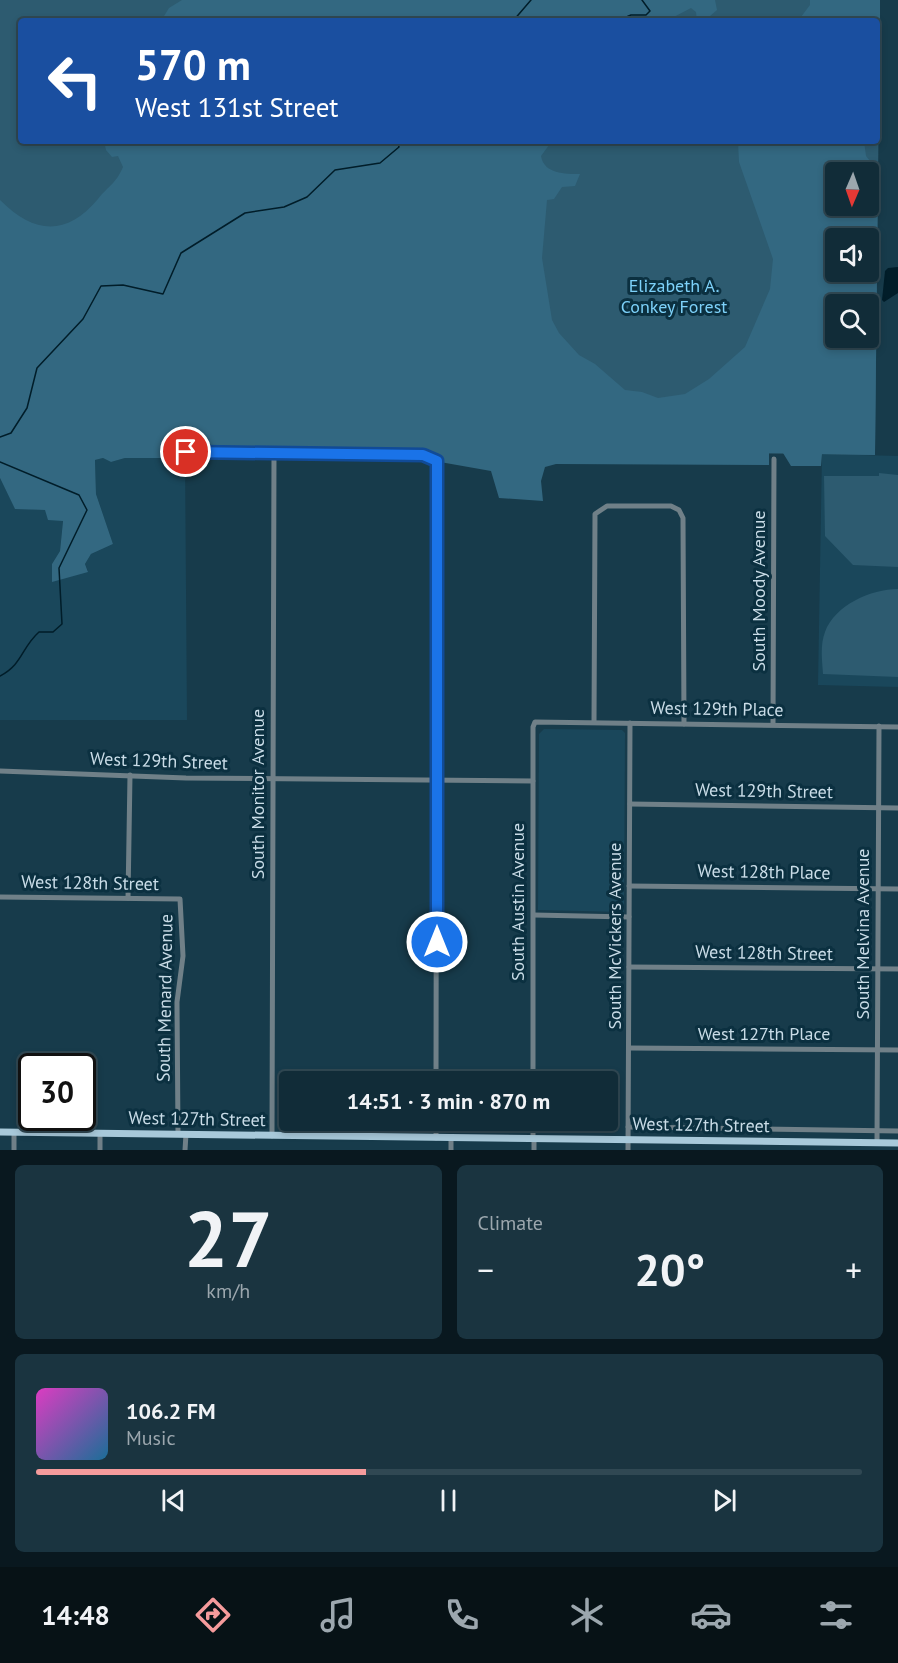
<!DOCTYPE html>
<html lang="en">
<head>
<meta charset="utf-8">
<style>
  body { margin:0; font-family:"PT Sans",sans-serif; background:#1a3440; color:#f1f3f6; height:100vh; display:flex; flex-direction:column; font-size:22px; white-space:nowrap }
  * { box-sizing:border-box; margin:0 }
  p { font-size:20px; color:#9ca7ae }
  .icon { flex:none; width:33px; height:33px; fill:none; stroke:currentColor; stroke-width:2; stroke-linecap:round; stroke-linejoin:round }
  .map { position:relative; height:1150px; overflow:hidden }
  .side { display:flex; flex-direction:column; gap:15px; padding:15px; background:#09181f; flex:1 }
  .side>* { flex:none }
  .top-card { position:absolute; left:18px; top:18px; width:862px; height:126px; border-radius:6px; box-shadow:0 3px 9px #0003,0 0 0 2px #304853; background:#1a4fa0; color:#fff; overflow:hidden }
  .needle { width:39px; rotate:182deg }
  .fabs { position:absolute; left:825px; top:162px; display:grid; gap:12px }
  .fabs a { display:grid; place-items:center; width:54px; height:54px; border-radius:6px; background:#112c38; box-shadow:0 3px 9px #0003,0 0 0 2px #304853; font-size:30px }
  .speed { position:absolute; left:18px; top:1053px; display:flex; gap:12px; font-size:30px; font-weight:700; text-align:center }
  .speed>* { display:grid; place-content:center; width:78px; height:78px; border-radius:50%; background:#112c38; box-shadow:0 3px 9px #0003,0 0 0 2px #304853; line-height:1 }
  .speed .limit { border:3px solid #111; border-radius:9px; background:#fff; color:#111 }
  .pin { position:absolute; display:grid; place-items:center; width:51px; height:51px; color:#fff; margin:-26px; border:3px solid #fff; border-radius:50%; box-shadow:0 2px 6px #0007 }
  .me { position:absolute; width:66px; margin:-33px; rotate:0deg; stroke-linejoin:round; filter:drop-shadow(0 0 4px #0008) }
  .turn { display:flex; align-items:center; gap:21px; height:126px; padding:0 18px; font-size:27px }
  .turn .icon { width:78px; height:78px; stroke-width:2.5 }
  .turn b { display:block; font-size:42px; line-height:51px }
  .big { font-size:45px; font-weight:800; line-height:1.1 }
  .side .card { flex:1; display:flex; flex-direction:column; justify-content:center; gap:9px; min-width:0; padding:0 21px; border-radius:9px; background:#1a3440 }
  .side .dial { align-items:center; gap:0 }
  .dial b { font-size:78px; line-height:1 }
  .song { display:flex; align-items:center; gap:18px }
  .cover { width:72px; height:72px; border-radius:9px; background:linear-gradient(135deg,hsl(310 70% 55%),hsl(200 70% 35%)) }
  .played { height:6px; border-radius:3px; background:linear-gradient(90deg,#f59b9c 40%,#304853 40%) }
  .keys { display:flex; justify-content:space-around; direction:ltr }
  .heat { display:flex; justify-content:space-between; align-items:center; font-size:33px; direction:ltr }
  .side .tiles { flex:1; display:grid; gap:15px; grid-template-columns:1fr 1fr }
  .card:last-child { grid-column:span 2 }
  .trip { position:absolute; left:279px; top:1071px; width:339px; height:60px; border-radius:6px; background:#112c38; box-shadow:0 3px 9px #0003,0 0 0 2px #304853; font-weight:800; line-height:60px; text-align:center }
  .tabs { display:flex; height:96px; justify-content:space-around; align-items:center; background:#071216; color:#9ca7ae }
  .tabs .icon { width:42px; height:42px }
  .tabs .on { color:#f59b9c }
  .tabs b { font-size:27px; color:#f1f3f6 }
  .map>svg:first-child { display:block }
  .built { fill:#1a475b }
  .green { fill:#2d5b70; fill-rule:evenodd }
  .forest { fill:#336881; fill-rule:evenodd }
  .water { fill:#011d29 }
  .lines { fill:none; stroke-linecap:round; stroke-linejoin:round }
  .stream { stroke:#011d29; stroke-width:1.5 }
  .minor { stroke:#708088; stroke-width:5 }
  .major { stroke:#a8c9da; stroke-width:7 }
  .route-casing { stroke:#114b97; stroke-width:15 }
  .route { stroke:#1a73e8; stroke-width:10 }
  .labels { text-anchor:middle; stroke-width:6; stroke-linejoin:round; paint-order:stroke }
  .park-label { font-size:18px; fill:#7dd1f9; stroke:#0b3040 }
  .street-label { font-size:18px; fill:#c9dce7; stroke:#0b3040 }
</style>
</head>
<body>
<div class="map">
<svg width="898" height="1150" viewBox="0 0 898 1150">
  <rect width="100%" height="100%" fill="#173b4b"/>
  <g class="built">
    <path d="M822,454L898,456V687L818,685Z"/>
    <path d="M175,457L185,458L187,720H0V478L15,508L45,510L63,521L60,551L52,564L88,571L85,564L91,554L113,544L96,494L95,460L103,458L111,462L125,458Z"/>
    <path d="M544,729L622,730L625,733L624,912L538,910L539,734Z"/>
  </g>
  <g class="green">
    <path d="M0,0H880L875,455L0,444ZM21,21H878V141H21ZM836,172H868V206H836ZM836,238H868V272H836ZM836,304H868V338H836Z"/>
    <path d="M879,473L898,475V567L853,565L825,536L824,476H879Z"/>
    <path d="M898,589V677L823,674C822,660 820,645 825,632C835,605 871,589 898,589Z"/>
  </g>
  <g class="forest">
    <path d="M182,0H715L717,10L710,16L711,21H697L696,12L691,8L666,21H161L169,8Z"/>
    <path d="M810,0H880V46L878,49V21H798L810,5Z"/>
    <path d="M104,141H552L541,156C544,174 565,174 580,174L575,186L562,187L554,199L547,200L542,258L552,320L559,333L579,355L595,364L625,390L642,392L658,398L685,394L709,379L745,347L770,289L773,259L739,162L738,141H864L866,156L878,171L875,455L822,454L821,466H791L783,453H769V465L556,464L545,467L541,481L543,501L499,498L491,471L440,462L428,449L183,446L171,458H125L111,462L103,458L95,460L96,494L113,544L91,554L85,564L88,572L52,582V564L60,551L63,521L48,520L45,510L15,509L0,478V200C34,234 66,237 98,199C109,185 115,185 123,167L118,156L112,157L106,150ZM836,172H868V206H836ZM836,238H868V272H836ZM836,304H868V338H836Z"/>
  </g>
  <path class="water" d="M898,267V293L884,302L882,300L885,271L888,268Z"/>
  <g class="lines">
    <g class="stream">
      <path d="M513,21L531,0"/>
      <path d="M617,21L631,15H646L650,11L642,0"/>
      <path d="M0,437L11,433L27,408L37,368L83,319L101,286L123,285L163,294L181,253L245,213L284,207L307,197L335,170L380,163L399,147L397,141"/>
      <path d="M0,462L79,495L87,510L59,568L62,624L53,632H39C21,648 23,664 0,676"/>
    </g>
    <g class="minor">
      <path d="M186,452L423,455L437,461L436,1082"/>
      <path d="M594,722L595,514L607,506H671L679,510L683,518L684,724"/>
      <path d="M773,724L774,459"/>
      <path d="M0,771L186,778L533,781"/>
      <path d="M630,804L898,808"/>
      <path d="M629,886L898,889"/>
      <path d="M0,897L180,899L183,956L177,1002L178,1134"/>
      <path d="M128,898L130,775"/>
      <path d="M534,915L629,917"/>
      <path d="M629,967L898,969"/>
      <path d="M629,1048L898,1050"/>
      <path d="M533,1082V727L535,722L898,727"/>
      <path d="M628,1127L898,1131"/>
      <path d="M100,1133V1150"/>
      <path d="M272,1136L274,453"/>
      <path d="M436,1138V1120"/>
      <path d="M533,1139V1120"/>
      <path d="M877,1142L879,726"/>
      <path d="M14,1150V1132"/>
      <path d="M185,1150L186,1134"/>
      <path d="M451,1150V1138"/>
      <path d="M534,1150V1139"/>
      <path d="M628,1150L630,723"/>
    </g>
    <path class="major" d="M0,1132L898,1143"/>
  </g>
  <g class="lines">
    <defs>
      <path id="route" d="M186,452L423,455L437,461V942"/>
    </defs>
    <use href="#route" class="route-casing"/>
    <use href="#route" class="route"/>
  </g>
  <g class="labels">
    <g class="park-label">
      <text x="674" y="292">Elizabeth A.<tspan x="674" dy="21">Conkey Forest</tspan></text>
    </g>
    <g class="street-label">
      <text transform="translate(759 591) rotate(-90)" y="6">South Moody Avenue</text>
      <text transform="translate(717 709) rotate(1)" y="6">West 129th Place</text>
      <text transform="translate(159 761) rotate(2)" y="6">West 129th Street</text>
      <text transform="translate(764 791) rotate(1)" y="6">West 129th Street</text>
      <text transform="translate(258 794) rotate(-90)" y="6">South Monitor Avenue</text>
      <text transform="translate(764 872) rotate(1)" y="6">West 128th Place</text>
      <text transform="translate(90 883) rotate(1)" y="6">West 128th Street</text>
      <text transform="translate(518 902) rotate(-90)" y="6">South Austin Avenue</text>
      <text transform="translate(863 934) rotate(-90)" y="6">South Melvina Avenue</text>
      <text transform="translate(615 936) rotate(-90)" y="6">South McVickers Avenue</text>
      <text transform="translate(764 953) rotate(1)" y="6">West 128th Street</text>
      <text transform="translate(165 998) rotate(-89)" y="6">South Menard Avenue</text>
      <text x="764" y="1040">West 127th Place</text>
      <text transform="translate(197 1119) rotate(1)" y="6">West 127th Street</text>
      <text transform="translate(701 1125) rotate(1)" y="6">West 127th Street</text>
    </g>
  </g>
</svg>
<div class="fabs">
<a><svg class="needle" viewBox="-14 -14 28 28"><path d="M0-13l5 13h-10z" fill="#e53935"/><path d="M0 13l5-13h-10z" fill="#9ca7ae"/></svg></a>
<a><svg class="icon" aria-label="sound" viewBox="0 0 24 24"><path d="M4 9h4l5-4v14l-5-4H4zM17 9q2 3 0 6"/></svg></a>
<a><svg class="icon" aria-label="search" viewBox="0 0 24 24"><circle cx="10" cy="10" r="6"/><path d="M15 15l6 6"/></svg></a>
</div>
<div class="speed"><div class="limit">30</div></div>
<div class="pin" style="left:186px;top:452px;background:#d93025"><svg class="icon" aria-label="arrive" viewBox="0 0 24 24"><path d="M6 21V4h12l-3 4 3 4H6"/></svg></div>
<svg class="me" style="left:437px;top:942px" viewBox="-20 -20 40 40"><circle r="17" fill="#1a73e8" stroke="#fff" stroke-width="3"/><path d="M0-11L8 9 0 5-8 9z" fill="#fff"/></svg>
<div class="trip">14:51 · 3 min · 870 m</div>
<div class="top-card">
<div class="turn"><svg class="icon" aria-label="left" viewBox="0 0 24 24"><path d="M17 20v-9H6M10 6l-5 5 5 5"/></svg><div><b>570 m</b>West 131st Street</div></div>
</div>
</div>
<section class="side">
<div class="tiles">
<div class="card dial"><b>27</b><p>km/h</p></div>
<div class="card"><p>Climate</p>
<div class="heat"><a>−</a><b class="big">20°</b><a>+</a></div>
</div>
<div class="card">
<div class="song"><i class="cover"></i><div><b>106.2 FM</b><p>Music</p></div></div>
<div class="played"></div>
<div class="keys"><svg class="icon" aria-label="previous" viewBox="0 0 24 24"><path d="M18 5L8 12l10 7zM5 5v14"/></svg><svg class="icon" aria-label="pause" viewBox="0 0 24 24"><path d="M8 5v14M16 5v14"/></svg><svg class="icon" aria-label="next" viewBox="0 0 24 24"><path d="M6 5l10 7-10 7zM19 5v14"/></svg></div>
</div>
</div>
</section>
<nav class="tabs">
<b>14:48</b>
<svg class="icon on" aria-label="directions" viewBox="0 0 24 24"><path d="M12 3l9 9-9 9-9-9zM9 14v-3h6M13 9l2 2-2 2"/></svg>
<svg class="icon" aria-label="music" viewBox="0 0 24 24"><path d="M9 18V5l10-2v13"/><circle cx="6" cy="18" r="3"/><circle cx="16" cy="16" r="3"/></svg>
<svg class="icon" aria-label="phone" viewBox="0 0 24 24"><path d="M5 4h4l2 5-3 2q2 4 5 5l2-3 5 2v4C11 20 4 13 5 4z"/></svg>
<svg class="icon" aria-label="climate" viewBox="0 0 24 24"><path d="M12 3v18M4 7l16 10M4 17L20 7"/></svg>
<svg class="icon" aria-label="car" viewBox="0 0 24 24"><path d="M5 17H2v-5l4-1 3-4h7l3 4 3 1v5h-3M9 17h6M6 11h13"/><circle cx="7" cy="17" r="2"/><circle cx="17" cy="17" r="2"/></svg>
<svg class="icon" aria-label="filters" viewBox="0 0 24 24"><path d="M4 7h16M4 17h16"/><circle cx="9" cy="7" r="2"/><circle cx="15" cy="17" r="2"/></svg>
</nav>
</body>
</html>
